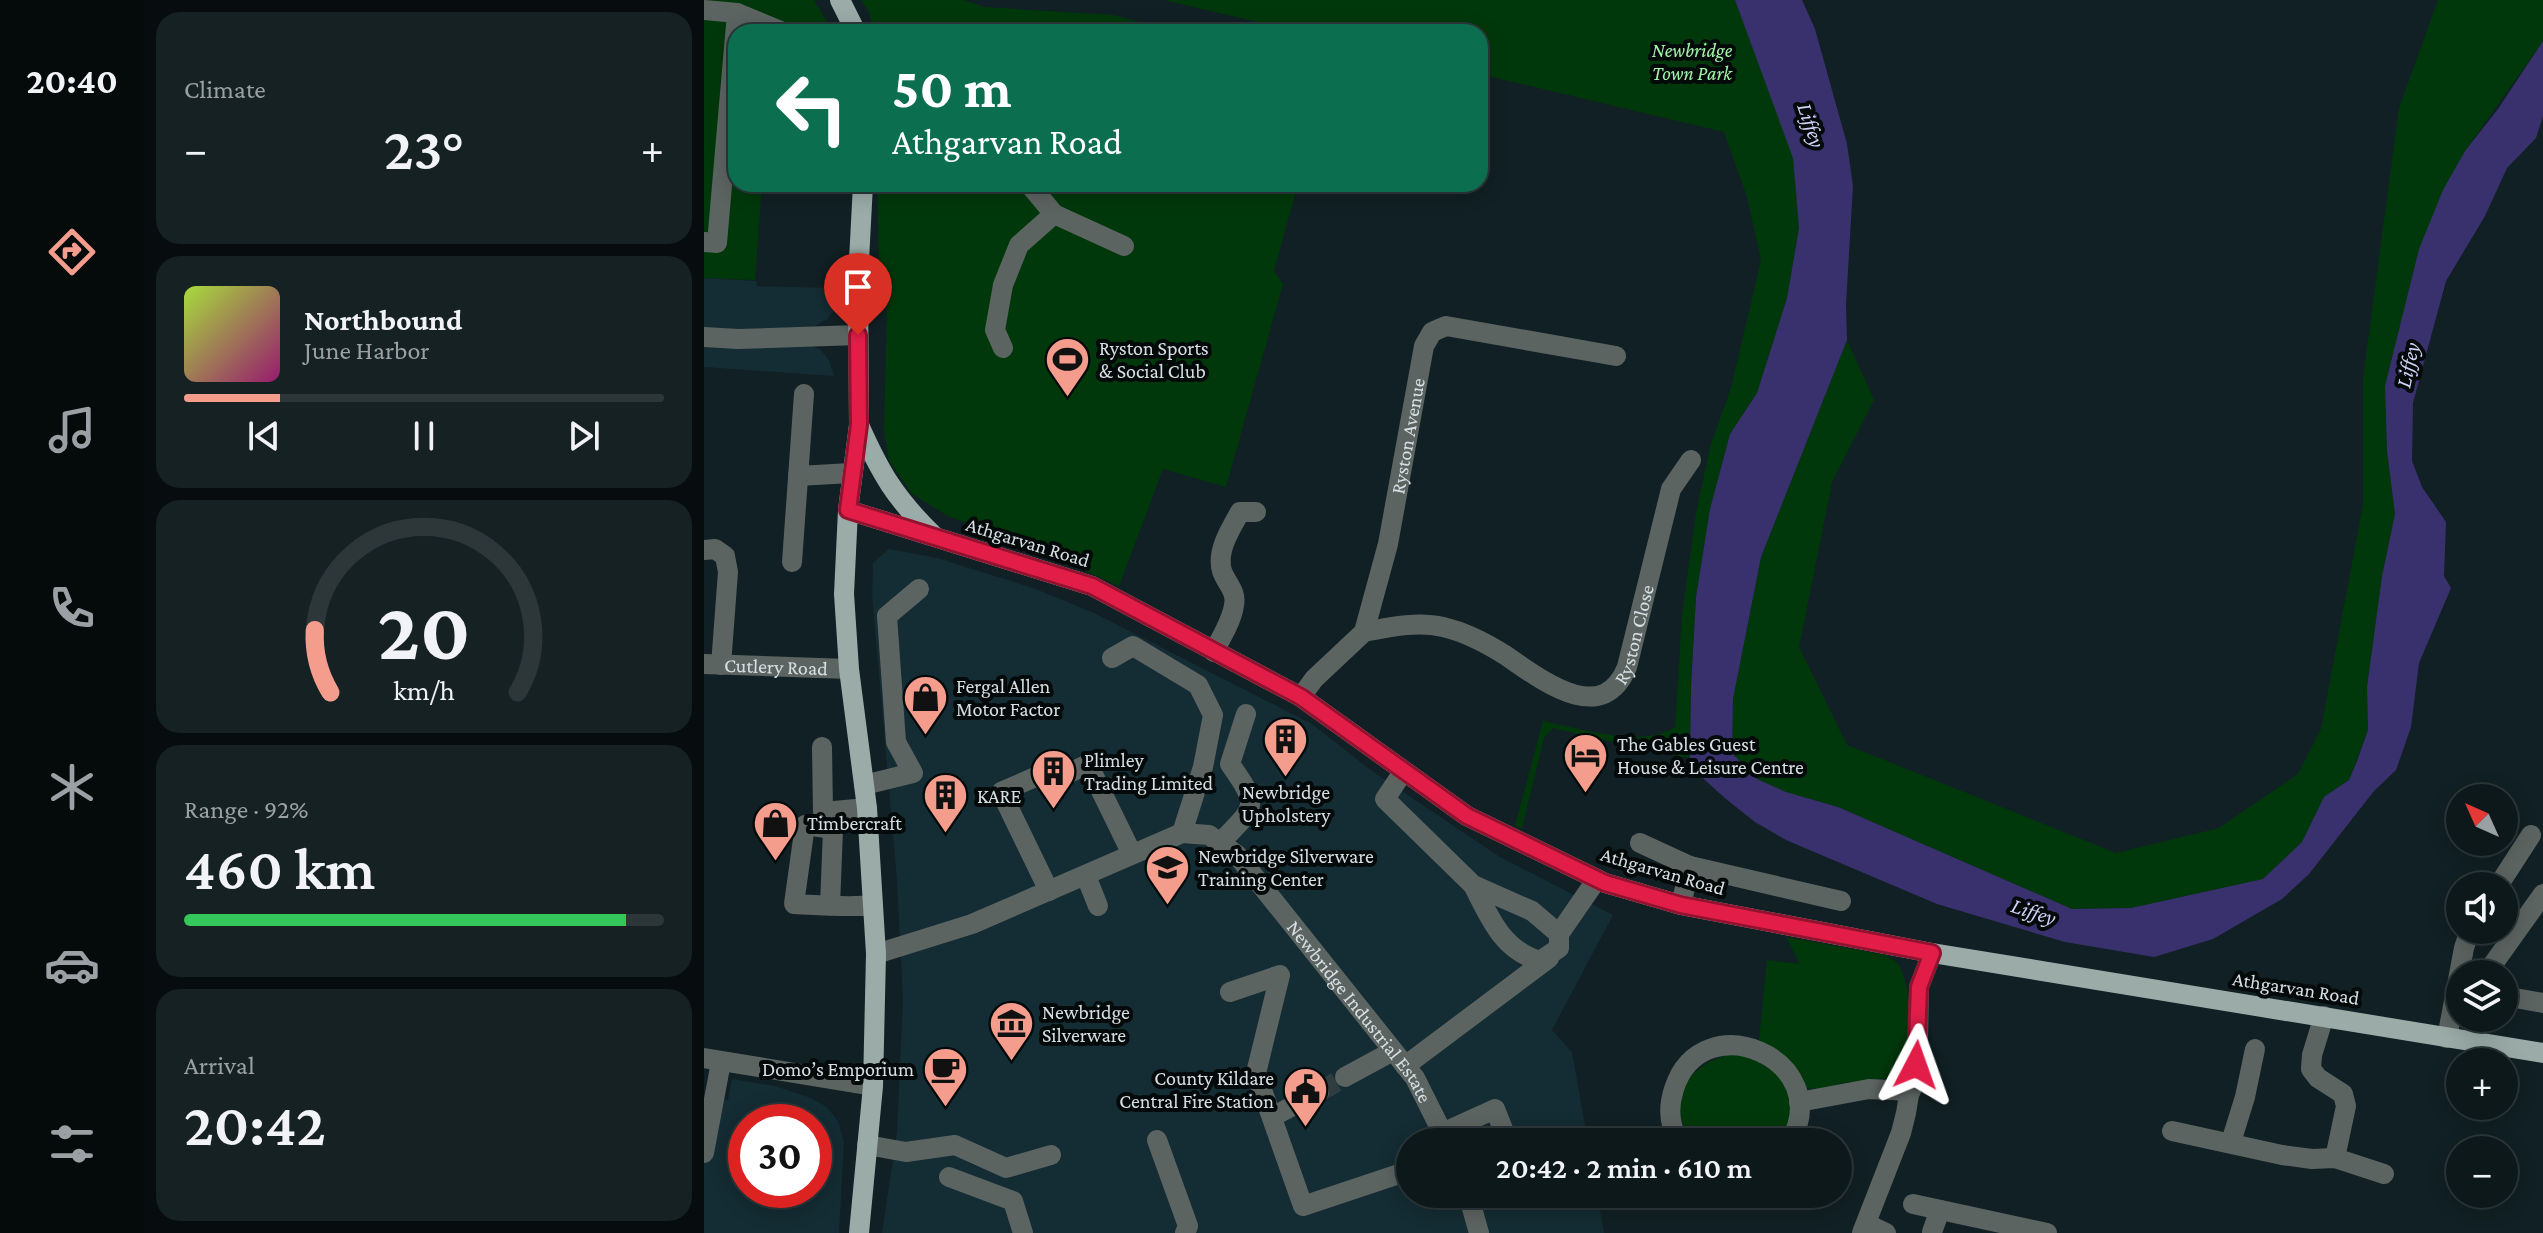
<!DOCTYPE html>
<html lang="en">
<head>
<meta charset="utf-8">
<style>
  body { margin:0; font-family:"Crimson Pro",serif; background:#162124; color:#f1f3f6; height:100vh; display:flex; flex-direction:column; font-size:30px; white-space:nowrap }
  * { box-sizing:border-box; margin:0 }
  p { font-size:26px; color:#9aa0a3 }
  .icon { flex:none; width:44px; height:44px; fill:none; stroke:currentColor; stroke-width:2; stroke-linecap:round; stroke-linejoin:round }
  .map { position:relative; flex:1; overflow:hidden }
  .drawer { display:flex; flex-direction:column; gap:12px; padding:12px; background:#070d0f; width:560px }
  .drawer>* { flex:none }
  .top-card { position:absolute; left:24px; top:24px; width:760px; height:168px; border-radius:24px; box-shadow:0 4px 20px #0003,0 0 0 2px #2d373a; background:#0b6e4f; color:#fff; overflow:hidden }
  .needle { width:52px; rotate:315deg }
  .buttons { position:absolute; left:1742px; top:784px; display:grid; gap:16px }
  .buttons a { display:grid; place-items:center; width:72px; height:72px; border-radius:50%; background:#0d181b; box-shadow:0 4px 20px #0003,0 0 0 2px #2d373a; font-size:40px }
  .speed { position:absolute; left:24px; top:1104px; display:flex; gap:16px; font-size:40px; font-weight:700; text-align:center }
  .speed>* { display:grid; place-content:center; width:104px; height:104px; border-radius:50%; background:#0d181b; box-shadow:0 4px 20px #0003,0 0 0 2px #2d373a; line-height:1 }
  .speed .limit { border:12px solid #d22; background:#fff; color:#111 }
  .pin { position:absolute; display:grid; place-items:center; width:68px; height:68px; color:#fff; margin:-82px -34px; border-radius:50% 50% 50% 0; rotate:-45deg; box-shadow:0 0 8px #0007 }
  .pin .icon { rotate:45deg }
  .me { position:absolute; width:88px; margin:-44px; rotate:4deg; stroke-linejoin:round; filter:drop-shadow(0 0 6px #0008) }
  .turn { display:flex; align-items:center; gap:28px; height:168px; padding:0 32px; font-size:36px }
  .turn .icon { width:104px; height:104px; stroke-width:2.5 }
  .turn b { display:block; font-size:56px; line-height:68px }
  .big { font-size:60px; font-weight:600; line-height:1.1 }
  .drawer .card { flex:1; display:flex; flex-direction:column; justify-content:center; gap:12px; min-width:0; padding:0 28px; border-radius:24px; background:#162124 }
  .drawer .dial { align-items:center; gap:0 }
  .dial svg { height:208px; overflow:visible; fill:none; stroke:#2d373a; stroke-width:7; stroke-linecap:round; text-anchor:middle }
  .dial text { fill:#f1f3f6; stroke:none }
  .song { display:flex; align-items:center; gap:24px }
  .cover { width:96px; height:96px; border-radius:12px; background:linear-gradient(135deg,hsl(80 70% 55%),hsl(320 70% 35%)) }
  .played { height:8px; border-radius:4px; background:linear-gradient(90deg,#f49d8d 20%,#2d373a 20%) }
  .keys { display:flex; justify-content:space-around; direction:ltr }
  .heat { display:flex; justify-content:space-between; align-items:center; font-size:44px; direction:ltr }
  .charge { height:12px; border-radius:6px; background:linear-gradient(90deg,#34c759 92%,#2d373a 0) }
  .trip { position:absolute; left:692px; top:1128px; width:456px; height:80px; border-radius:40px; background:#0d181b; box-shadow:0 4px 20px #0003,0 0 0 2px #2d373a; font-weight:600; line-height:80px; text-align:center }
  main { display:flex; flex:1; min-height:0 }
  .tab-bar { display:flex; flex-direction:column; width:144px; justify-content:space-around; align-items:center; background:#050a0b; color:#9aa0a3 }
  .tab-bar .icon { width:56px; height:56px }
  .tab-bar .current { color:#f49d8d }
  .tab-bar b { font-size:36px; color:#f1f3f6 }
  .map>svg:first-child { display:block }
  .built { fill:#142c33; fill-rule:evenodd }
  .green { fill:#00380b }
  .water { fill:#39316d }
  .lines { fill:none; stroke-linecap:round; stroke-linejoin:round }
  .minor-tunnel { stroke:#2f3d41; stroke-width:20; stroke-dasharray:20 10; stroke-linecap:butt }
  .minor { stroke:#5c6462; stroke-width:20 }
  .major { stroke:#9baca8; stroke-width:20 }
  .route-casing { stroke:#92132f; stroke-width:20 }
  .route { stroke:#e11d48; stroke-width:14 }
  .labels { text-anchor:middle; stroke-width:8; stroke-linejoin:round; paint-order:stroke }
  .park-label { font-size:20px; font-style:italic; fill:#a2f3a8; stroke:#04090a }
  .poi-label { font-size:20px; fill:#d6e0e3; stroke:#04090a; text-anchor:start }
  .street-label { font-size:20px; fill:#d6e0e3; stroke:#04090a }
  .water-label { font-size:22px; font-style:italic; fill:#d1d1f6; stroke:#04090a }
</style>
</head>
<body>
<main>
<nav class="tab-bar">
<b>20:40</b>
<svg class="icon current" aria-label="directions" viewBox="0 0 24 24"><path d="M12 3l9 9-9 9-9-9zM9 14v-3h6M13 9l2 2-2 2"/></svg>
<svg class="icon" aria-label="music" viewBox="0 0 24 24"><path d="M9 18V5l10-2v13"/><circle cx="6" cy="18" r="3"/><circle cx="16" cy="16" r="3"/></svg>
<svg class="icon" aria-label="phone" viewBox="0 0 24 24"><path d="M5 4h4l2 5-3 2q2 4 5 5l2-3 5 2v4C11 20 4 13 5 4z"/></svg>
<svg class="icon" aria-label="climate" viewBox="0 0 24 24"><path d="M12 3v18M4 7l16 10M4 17L20 7"/></svg>
<svg class="icon" aria-label="car" viewBox="0 0 24 24"><path d="M5 17H2v-5l4-1 3-4h7l3 4 3 1v5h-3M9 17h6M6 11h13"/><circle cx="7" cy="17" r="2"/><circle cx="17" cy="17" r="2"/></svg>
<svg class="icon" aria-label="filters" viewBox="0 0 24 24"><path d="M4 7h16M4 17h16"/><circle cx="9" cy="7" r="2"/><circle cx="15" cy="17" r="2"/></svg>
</nav>
<section class="drawer">
<div class="card"><p>Climate</p>
<div class="heat"><a>−</a><b class="big">23°</b><a>+</a></div>
</div>
<div class="card">
<div class="song"><i class="cover"></i><div><b>Northbound</b><p>June Harbor</p></div></div>
<div class="played"></div>
<div class="keys"><svg class="icon" aria-label="previous" viewBox="0 0 24 24"><path d="M18 5L8 12l10 7zM5 5v14"/></svg><svg class="icon" aria-label="pause" viewBox="0 0 24 24"><path d="M8 5v14M16 5v14"/></svg><svg class="icon" aria-label="next" viewBox="0 0 24 24"><path d="M6 5l10 7-10 7zM19 5v14"/></svg></div>
</div>
<div class="card dial"><svg viewBox="0 0 100 80">
<path d="M14 69A42 42 0 1 1 86 69"/>
<path d="M14 69A42 42 0 0 1 8 45" stroke="#f49d8d"/>
<text x="50" y="56" font-size="32" font-weight="700">20</text>
<text x="50" y="72" font-size="11">km/h</text>
</svg></div>
<div class="card"><p>Range · 92%</p><b class="big">460 km</b><div class="charge"></div></div>
<div class="card"><p>Arrival</p><b class="big">20:42</b></div>
</section>
<div class="map">
<svg width="1839" height="1233" viewBox="0 0 1839 1233">
  <rect width="100%" height="100%" fill="#112024"/>
  <g class="built">
    <path d="M0,278L52,281L53,286L132,288L131,309L123,319L109,327L108,346L117,350L125,360L130,376L0,367Z"/>
    <path d="M185,549L233,558L332,589L390,613L608,724L668,771L796,857L909,915L848,1030L868,1052L884,1142H706V1194H893L900,1233H178L193,1132L199,1000L193,881L168,594L169,563Z"/>
    <path d="M28,1079L71,1086L107,1098L123,1107L134,1121L140,1141L135,1233H0V1096L24,1100ZM42,1122H110V1190H42Z"/>
  </g>
  <g class="green">
    <path d="M0,0H110L129,32H32V184H58L51,280L0,278Z"/>
    <path d="M157,0H259L280,7L409,15L474,32H170L165,12Z"/>
    <path d="M460,0H1031L1089,156L1095,228L1083,298L1053,393L1026,434L1006,509L992,597L987,686L986,758L952,752L849,728L840,738L818,828L811,826L839,721C875,728 938,749 971,727L978,615L992,513L1006,447L1027,388L1057,260L1043,197L1020,132L776,74V32H596Z"/>
    <path d="M1734,0H1839V41L1761,151L1715,249L1681,386L1683,451L1691,514L1678,576L1663,687L1664,730L1645,780L1620,797L1598,842L1559,879L1427,908L1368,909L1134,807L1082,792L1053,779L1028,753L1029,699L1057,557L1143,340L1170,400L1128,482L1095,647L1143,745L1412,853L1515,828L1594,774L1617,729L1659,504V379L1695,108Z"/>
    <path d="M173,184H594L570,271L579,284L522,487L459,469L415,586L333,549L244,516L208,494L185,460L180,431L183,307L175,260Z"/>
    <path d="M1082,937L1182,955C1186,958 1190,960 1193,963C1209,981 1210,1059 1194,1077L1139,1083L1115,1090L1103,1088L1076,1052L1055,1041L1063,960L1096,964Z"/>
    <path d="M1029,1053L1062,1061L1084,1088L1088,1111L1082,1133L1076,1142H988L985,1139C962,1094 985,1065 1029,1053Z"/>
  </g>
  <path class="water" d="M1031,0H1098L1111,29L1143,144L1149,186L1142,304L1143,340L1057,557L1029,699L1028,753L1053,779L1082,792L1134,807L1368,909L1427,908L1559,879L1598,842L1620,797L1645,780L1653,761L1664,730L1663,687L1678,576L1691,514L1683,451L1681,386L1715,249L1739,190L1761,151L1794,109L1839,41V116L1832,138L1803,168L1781,216L1742,281L1709,403L1708,461L1718,487L1742,522L1740,576L1747,588L1715,663L1707,727L1692,770L1670,791L1605,874L1578,899L1509,939L1450,957L1361,942L1233,904L1082,840L1051,822L1022,799L993,773L986,758L987,686L992,597L1006,509L1026,434L1053,393L1083,298L1095,228L1089,158Z"/>
  <g class="lines">
    <path class="minor-tunnel" d="M615,1092L641,1077"/>
    <g class="minor">
      <path d="M0,10L33,13L13,243L0,242"/>
      <path d="M33,13L79,32"/>
      <path d="M325,184L350,214L420,246"/>
      <path d="M0,337L34,339L154,335"/>
      <path d="M299,348L291,330L299,285L315,245L350,214"/>
      <path d="M94,476L147,473"/>
      <path d="M0,550L11,549L21,556L24,572L17,665"/>
      <path d="M88,562L100,394"/>
      <path id="s1" d="M660,632C686,627 713,621 739,627C761,632 782,643 801,655C835,678 898,729 923,667L967,489L987,460"/>
      <path d="M510,652C517,637 528,621 530,605C533,591 522,583 518,571C512,551 527,528 536,512H552"/>
      <path d="M408,658L429,646L494,685L509,715L499,767L478,833"/>
      <path id="s2" d="M0,664L145,669"/>
      <path id="s3" d="M597,697L610,679L660,632L684,544L720,346L728,332L742,326L912,356"/>
      <path d="M118,747L119,812L163,808"/>
      <path d="M699,772L681,799L769,885L828,911L855,934V948L836,961C798,950 786,918 769,885"/>
      <path d="M160,785L209,773L192,742L183,616L215,589"/>
      <path d="M516,843C551,806 557,808 526,764L542,714"/>
      <path d="M936,843L986,866"/>
      <path d="M382,876L394,906"/>
      <path d="M1794,886L1827,835"/>
      <path d="M345,891L297,792L352,768L357,777L384,764L428,854"/>
      <path d="M977,905L986,866L1137,901"/>
      <path d="M126,906L129,829L101,825L90,904C117,905 143,908 169,905"/>
      <path d="M855,934L893,879"/>
      <path id="s4" d="M172,954L268,924L478,833L505,835L533,855L711,1078L743,1142"/>
      <path d="M1782,974L1839,894"/>
      <path d="M526,992L576,975L552,1073L599,1206L698,1173L706,1165"/>
      <path d="M1800,996L1839,1003"/>
      <path d="M1620,1016L1608,1055L1607,1069L1614,1078L1639,1094L1642,1106L1631,1158"/>
      <path d="M1743,1038L1760,948L1766,930"/>
      <path d="M0,1058L169,1086"/>
      <path d="M701,1066L845,958"/>
      <path d="M641,1077L689,1051"/>
      <path d="M1095,1102L1165,1089L1207,1091"/>
      <path d="M568,1117L615,1092"/>
      <path d="M1468,1131L1578,1155L1608,1159L1631,1158L1680,1174"/>
      <path d="M738,1133L791,1109L804,1142"/>
      <path d="M453,1140L484,1226L481,1233"/>
      <path d="M975,1142C965,1125 964,1107 970,1089C998,1001 1133,1060 1086,1142"/>
      <path d="M1527,1142L1541,1097L1551,1049"/>
      <path d="M163,1145L202,1152L251,1145L302,1168L347,1155"/>
      <path d="M0,1153L17,1062"/>
      <path d="M245,1177L309,1201L319,1233"/>
      <path d="M764,1194L775,1233"/>
      <path d="M1209,1204L1343,1233"/>
      <path d="M1163,1224L1182,1233"/>
      <path d="M1228,1232L1236,1210"/>
      <path d="M1158,1233L1197,1133L1202,1113L1214,1040L1215,987L1228,953"/>
    </g>
    <g class="major">
      <path d="M136,0L152,32"/>
      <path d="M155,425C177,474 191,498 230,536"/>
      <path d="M144,510L388,586L597,697L763,816L901,883L977,905L1228,953L1839,1053"/>
      <path d="M155,1233L169,1086L172,954L163,808L145,669L140,594L144,510L155,425L154,280L159,184"/>
    </g>
  </g>
  <g class="lines">
    <defs>
      <path id="route" d="M154,335L155,425L144,510L388,586L597,697L763,816L901,883L977,905L1228,953L1215,987L1212,1065"/>
    </defs>
    <use href="#route" class="route-casing"/>
    <use href="#route" class="route"/>
  </g>
  <defs>
    <symbol id="stadium-pin" viewBox="-11 -11 22 30"><path d="M0 17L-7.5 6A9.5 9.5 0 1 1 7.5 6Z" fill="#f49d8d" stroke="#04090a"/><path d="M0-5a6.5 5 0 1 0 0 10a6.5 5 0 1 0 0-10ZM-3.5-1.8h7v3.6h-7Z" fill="#111"/></symbol>
    <symbol id="shop-pin" viewBox="-11 -11 22 30"><path d="M0 17L-7.5 6A9.5 9.5 0 1 1 7.5 6Z" fill="#f49d8d" stroke="#04090a"/><path d="M-5-2.5h2.3a2.7 3.5 0 0 1 5.4 0H5L5.5 6h-11ZM-1.5-2.5h3a1.5 2.3 0 0 0-3 0Z" fill="#111"/></symbol>
    <symbol id="building-pin" viewBox="-11 -11 22 30"><path d="M0 17L-7.5 6A9.5 9.5 0 1 1 7.5 6Z" fill="#f49d8d" stroke="#04090a"/><path d="M-4-6H4V6H1V3H-1V6H-4ZM-2.5-4.3h1.7v1.8h-1.7ZM.8-4.3h1.7v1.8H.8ZM-2.5-1h1.7V.8h-1.7ZM.8-1h1.7V.8H.8Z" fill="#111"/></symbol>
    <symbol id="hotel-pin" viewBox="-11 -11 22 30"><path d="M0 17L-7.5 6A9.5 9.5 0 1 1 7.5 6Z" fill="#f49d8d" stroke="#04090a"/><path d="M-6-4.5h1.5V1H6V5H4.5V3h-9V5H-6ZM-4 0a1.8 1.8 0 1 1 3.6 0ZM.5 0V-2.5h3Q6-2.5 6 0Z" fill="#111"/></symbol>
    <symbol id="university-pin" viewBox="-11 -11 22 30"><path d="M0 17L-7.5 6A9.5 9.5 0 1 1 7.5 6Z" fill="#f49d8d" stroke="#04090a"/><path d="M0-5L7-2L0 1L-7-2ZM-4 1L0 2.5L4 1V4Q0 6-4 4Z" fill="#111"/></symbol>
    <symbol id="museum-pin" viewBox="-11 -11 22 30"><path d="M0 17L-7.5 6A9.5 9.5 0 1 1 7.5 6Z" fill="#f49d8d" stroke="#04090a"/><path d="M0-6L6-3V-2H-6V-3ZM-5-1h2V3h-2ZM-1-1h2V3h-2ZM3-1h2V3H3ZM-6 4H6V6H-6Z" fill="#111"/></symbol>
    <symbol id="cafe-pin" viewBox="-11 -11 22 30"><path d="M0 17L-7.5 6A9.5 9.5 0 1 1 7.5 6Z" fill="#f49d8d" stroke="#04090a"/><path d="M-5.5-4.5H6V0H3Q3 3.5 0 3.5H-2.5Q-5.5 3.5-5.5 0ZM3-3.2v2h1.7v-2ZM-6 4.5H4V6H-6Z" fill="#111"/></symbol>
    <symbol id="civic-pin" viewBox="-11 -11 22 30"><path d="M0 17L-7.5 6A9.5 9.5 0 1 1 7.5 6Z" fill="#f49d8d" stroke="#04090a"/><path d="M-.6-6.5H3V-4.5H.6V-3L4-1V1h2V6H-6V1h2V-1L-.6-3ZM-1.2 2.5V6h2.4V2.5Z" fill="#111"/></symbol>
  </defs>
  <g fill-rule="evenodd">
    <use href="#stadium-pin" x="338" y="334" width="51" height="69"/>
    <use href="#shop-pin" x="196" y="672" width="51" height="69"/>
    <use href="#building-pin" x="556" y="714" width="51" height="69"/>
    <use href="#hotel-pin" x="856" y="730" width="51" height="69"/>
    <use href="#building-pin" x="324" y="746" width="51" height="69"/>
    <use href="#building-pin" x="216" y="770" width="51" height="69"/>
    <use href="#shop-pin" x="46" y="798" width="51" height="69"/>
    <use href="#university-pin" x="438" y="842" width="51" height="69"/>
    <use href="#museum-pin" x="282" y="998" width="51" height="69"/>
    <use href="#cafe-pin" x="216" y="1044" width="51" height="69"/>
    <use href="#civic-pin" x="576" y="1064" width="51" height="69"/>
  </g>
  <g class="labels">
    <g class="park-label">
      <text x="988" y="57">Newbridge<tspan x="988" dy="23">Town Park</tspan></text>
    </g>
    <g class="poi-label">
      <text x="395" y="355">Ryston Sports<tspan x="395" dy="23">&amp; Social Club</tspan></text>
      <text x="252" y="693">Fergal Allen<tspan x="252" dy="23">Motor Factor</tspan></text>
      <text x="913" y="751">The Gables Guest<tspan x="913" dy="23">House &amp; Leisure Centre</tspan></text>
      <text x="380" y="767">Plimley<tspan x="380" dy="23">Trading Limited</tspan></text>
      <text x="582" y="799" text-anchor="middle">Newbridge<tspan x="582" dy="23">Upholstery</tspan></text>
      <text x="273" y="803">KARE</text>
      <text x="103" y="830">Timbercraft</text>
      <text x="494" y="863">Newbridge Silverware<tspan x="494" dy="23">Training Center</tspan></text>
      <text x="338" y="1019">Newbridge<tspan x="338" dy="23">Silverware</tspan></text>
      <text x="210" y="1076" text-anchor="end">Domo’s Emporium</text>
      <text x="570" y="1085" text-anchor="end">County Kildare<tspan x="570" dy="23">Central Fire Station</tspan></text>
    </g>
    <g class="street-label">
      <text dy="7" stroke="none"><textPath href="#s3" startOffset="292">Ryston Avenue</textPath></text>
      <text transform="translate(324 542) rotate(17)" y="7">Athgarvan Road</text>
      <text dy="7" stroke="none"><textPath href="#s1" startOffset="328">Ryston Close</textPath></text>
      <text dy="7" stroke="none"><textPath href="#s2" startOffset="72">Cutlery Road</textPath></text>
      <text transform="translate(959 871) rotate(16)" y="7">Athgarvan Road</text>
      <text transform="translate(1592 988) rotate(9)" y="7">Athgarvan Road</text>
      <text dy="7" stroke="none"><textPath href="#s4" startOffset="590">Newbridge Industrial Estate</textPath></text>
    </g>
    <g class="water-label">
      <text transform="translate(1108 125) rotate(71)" y="8">Liffey</text>
      <text transform="translate(1703 365) rotate(-78)" y="8">Liffey</text>
      <text transform="translate(1330 911) rotate(18)" y="8">Liffey</text>
    </g>
  </g>
</svg>
<div class="buttons">
<a><svg class="needle" viewBox="-14 -14 28 28"><path d="M0-13l5 13h-10z" fill="#e53935"/><path d="M0 13l5-13h-10z" fill="#9aa0a3"/></svg></a>
<a><svg class="icon" aria-label="sound" viewBox="0 0 24 24"><path d="M4 9h4l5-4v14l-5-4H4zM17 9q2 3 0 6"/></svg></a>
<a><svg class="icon" aria-label="layers" viewBox="0 0 24 24"><path d="M12 4l9 5-9 5-9-5zM3 14l9 5 9-5"/></svg></a>
<a>+</a>
<a>−</a>
</div>
<div class="speed"><div class="limit">30</div></div>
<div class="pin" style="left:154px;top:335px;background:#d93025"><svg class="icon" aria-label="arrive" viewBox="0 0 24 24"><path d="M6 21V4h12l-3 4 3 4H6"/></svg></div>
<svg class="me" style="left:1212px;top:1065px" viewBox="-20 -20 40 40"><path d="M0-17L14 15 0 8-14 15z" fill="#e11d48" stroke="#fff" stroke-width="4"/></svg>
<div class="trip">20:42 · 2 min · 610 m</div>
<div class="top-card">
<div class="turn"><svg class="icon" aria-label="left" viewBox="0 0 24 24"><path d="M17 20v-9H6M10 6l-5 5 5 5"/></svg><div><b>50 m</b>Athgarvan Road</div></div>
</div>
</div>
</main>
</body>
</html>
